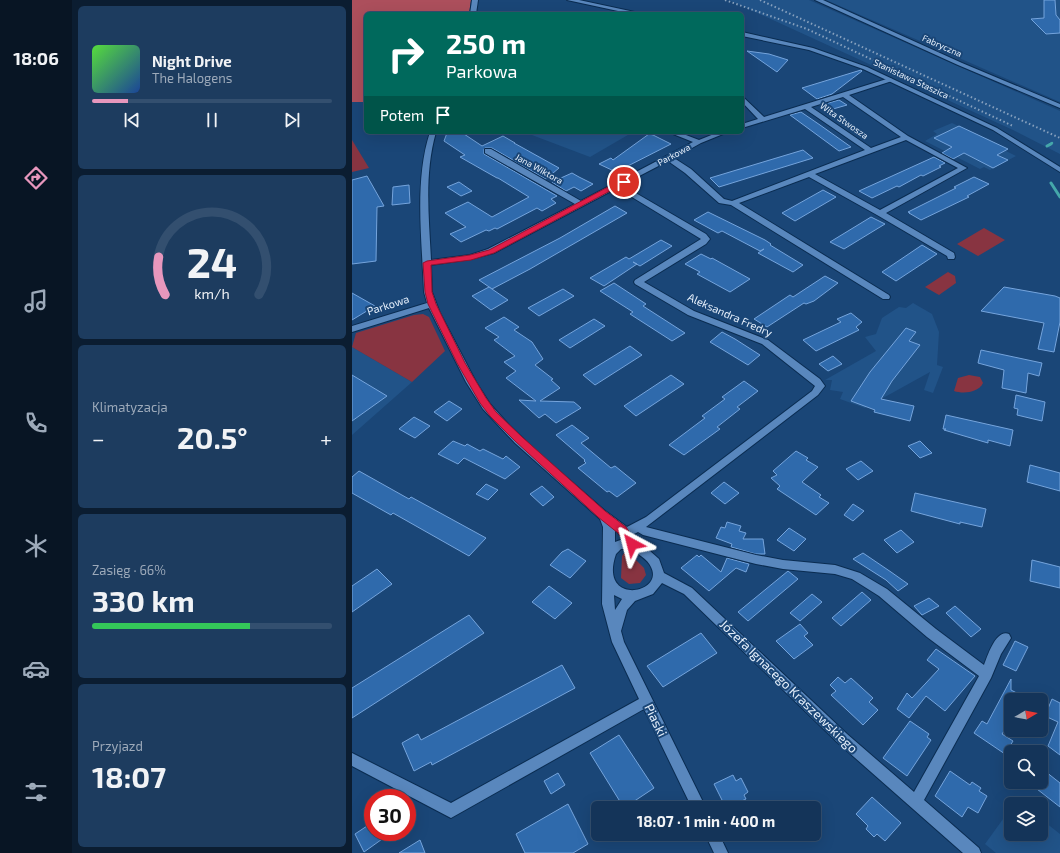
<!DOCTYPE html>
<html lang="pl">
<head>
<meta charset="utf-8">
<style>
  body { margin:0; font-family:"Exo 2",sans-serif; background:#1d3c5f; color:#f1f3f6; height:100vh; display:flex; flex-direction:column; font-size:15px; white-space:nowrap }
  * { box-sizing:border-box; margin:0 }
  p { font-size:13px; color:#9daaba }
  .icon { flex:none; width:22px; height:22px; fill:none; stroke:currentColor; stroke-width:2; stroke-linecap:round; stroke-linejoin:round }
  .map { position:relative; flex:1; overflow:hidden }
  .sheet { display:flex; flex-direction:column; gap:6px; padding:6px; background:#0b1d31; width:280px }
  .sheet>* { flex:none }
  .banner { position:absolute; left:12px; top:12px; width:380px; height:122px; border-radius:6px; box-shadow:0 4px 16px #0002,0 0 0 1px #334f6f; background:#00695c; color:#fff; overflow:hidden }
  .needle { width:26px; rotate:80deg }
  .fabs { position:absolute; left:652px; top:693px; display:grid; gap:8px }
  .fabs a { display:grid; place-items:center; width:44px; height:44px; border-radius:6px; background:#143459; box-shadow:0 4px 16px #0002,0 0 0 1px #334f6f; font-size:20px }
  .speed { position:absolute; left:12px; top:789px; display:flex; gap:8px; font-size:20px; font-weight:700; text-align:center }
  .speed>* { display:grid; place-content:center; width:52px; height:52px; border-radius:50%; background:#143459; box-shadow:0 4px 16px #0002,0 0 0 1px #334f6f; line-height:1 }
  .speed .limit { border:6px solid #d22; background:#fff; color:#111 }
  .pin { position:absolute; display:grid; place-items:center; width:34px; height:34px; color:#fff; margin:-17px; border:2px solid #fff; border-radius:50%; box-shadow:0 1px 4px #0007 }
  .me { position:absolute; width:44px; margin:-22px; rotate:322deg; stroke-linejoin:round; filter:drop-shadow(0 0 3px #0008) }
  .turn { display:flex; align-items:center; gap:14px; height:84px; padding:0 16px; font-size:18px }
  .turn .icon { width:52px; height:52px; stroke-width:2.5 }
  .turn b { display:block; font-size:28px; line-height:34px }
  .then { display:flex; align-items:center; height:38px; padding:0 16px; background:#0003; gap:8px; font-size:15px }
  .big { font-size:30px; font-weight:700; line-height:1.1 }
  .sheet .card { flex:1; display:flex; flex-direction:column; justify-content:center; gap:6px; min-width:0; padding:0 14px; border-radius:6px; background:#1d3c5f }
  .sheet .dial { align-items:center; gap:0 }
  .dial svg { height:104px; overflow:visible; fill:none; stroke:#334f6f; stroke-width:7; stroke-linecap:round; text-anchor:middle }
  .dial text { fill:#f1f3f6; stroke:none }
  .song { display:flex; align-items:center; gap:12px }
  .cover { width:48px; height:48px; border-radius:6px; background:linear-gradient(135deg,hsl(110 70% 55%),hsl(220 70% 35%)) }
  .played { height:4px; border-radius:2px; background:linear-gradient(90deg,#e797bd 15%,#334f6f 15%) }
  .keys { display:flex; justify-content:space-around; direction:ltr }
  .heat { display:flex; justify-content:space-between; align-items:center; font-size:22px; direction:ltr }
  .charge { height:6px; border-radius:3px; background:linear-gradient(90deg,#34c759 66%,#334f6f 0) }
  .trip { position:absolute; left:239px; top:801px; width:230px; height:40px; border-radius:6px; background:#143459; box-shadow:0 4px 16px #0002,0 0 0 1px #334f6f; font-weight:700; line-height:40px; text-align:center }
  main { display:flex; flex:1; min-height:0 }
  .dock { display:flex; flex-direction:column; width:72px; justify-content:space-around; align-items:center; background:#081524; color:#9daaba }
  .dock .icon { width:28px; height:28px }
  .dock .on { color:#e797bd }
  .dock b { font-size:18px; color:#f1f3f6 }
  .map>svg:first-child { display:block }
  .built { fill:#215388 }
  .green { fill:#883441 }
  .forest { fill:#ac4f5c }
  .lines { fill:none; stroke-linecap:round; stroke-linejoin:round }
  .stream-far1 { stroke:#45a7aa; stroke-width:2.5 }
  .stream { stroke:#45a7aa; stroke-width:3 }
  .building { fill:#2f6aac; stroke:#75a4dc }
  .minor-casing { stroke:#0a2c51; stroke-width:2 }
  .tertiary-casing { stroke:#0a2c51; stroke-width:2 }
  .minor { fill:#5987bd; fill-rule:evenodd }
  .tertiary { fill:#5987bd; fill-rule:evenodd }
  .rail { stroke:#87a1be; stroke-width:2; stroke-dasharray:1.5 2.5; stroke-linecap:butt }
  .route { fill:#e11d48; stroke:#92132f }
  .labels { text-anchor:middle; stroke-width:4; stroke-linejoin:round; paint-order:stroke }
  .far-street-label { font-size:9px; fill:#e6f0fc; stroke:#1a4677 }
  .street-label { font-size:11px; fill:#e6f0fc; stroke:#1a4677 }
  .near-street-label { font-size:13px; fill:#e6f0fc; stroke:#1a4677 }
</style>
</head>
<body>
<main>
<nav class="dock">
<b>18:06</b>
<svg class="icon on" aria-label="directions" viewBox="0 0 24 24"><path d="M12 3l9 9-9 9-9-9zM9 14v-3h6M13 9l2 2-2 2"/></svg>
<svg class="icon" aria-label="music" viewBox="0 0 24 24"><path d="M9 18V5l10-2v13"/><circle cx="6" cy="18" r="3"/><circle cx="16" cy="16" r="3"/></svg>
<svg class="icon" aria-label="phone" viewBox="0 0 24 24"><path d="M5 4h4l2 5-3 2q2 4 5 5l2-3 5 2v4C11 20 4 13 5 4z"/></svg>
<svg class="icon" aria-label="climate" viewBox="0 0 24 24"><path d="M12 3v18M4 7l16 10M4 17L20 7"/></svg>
<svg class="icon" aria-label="car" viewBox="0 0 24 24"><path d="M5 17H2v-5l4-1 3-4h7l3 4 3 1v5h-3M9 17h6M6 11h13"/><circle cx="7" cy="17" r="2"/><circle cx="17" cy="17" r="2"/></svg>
<svg class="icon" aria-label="filters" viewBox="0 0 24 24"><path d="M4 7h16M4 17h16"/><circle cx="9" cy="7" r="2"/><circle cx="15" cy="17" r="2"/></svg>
</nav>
<section class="sheet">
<div class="card">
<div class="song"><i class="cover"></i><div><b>Night Drive</b><p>The Halogens</p></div></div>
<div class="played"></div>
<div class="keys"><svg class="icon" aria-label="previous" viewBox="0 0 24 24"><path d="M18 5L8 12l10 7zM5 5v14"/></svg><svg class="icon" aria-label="pause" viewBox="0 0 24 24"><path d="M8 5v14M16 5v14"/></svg><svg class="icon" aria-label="next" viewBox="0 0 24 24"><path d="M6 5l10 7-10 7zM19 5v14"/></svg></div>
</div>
<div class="card dial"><svg viewBox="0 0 100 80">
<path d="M14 69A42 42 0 1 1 86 69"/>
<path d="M14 69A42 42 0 0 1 9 40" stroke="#e797bd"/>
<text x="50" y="56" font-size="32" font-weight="700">24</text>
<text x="50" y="72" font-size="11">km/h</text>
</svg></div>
<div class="card"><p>Klimatyzacja</p>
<div class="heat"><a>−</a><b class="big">20.5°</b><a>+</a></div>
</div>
<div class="card"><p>Zasięg · 66%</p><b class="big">330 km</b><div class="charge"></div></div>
<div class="card"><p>Przyjazd</p><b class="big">18:07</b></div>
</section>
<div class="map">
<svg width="708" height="853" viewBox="0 0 708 853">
  <rect width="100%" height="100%" fill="#1a4677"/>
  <g class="built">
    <path d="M377,0H457L708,111V154L661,130Z"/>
    <path d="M474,0H708V102Z"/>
    <path d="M600,123L656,149L654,151L664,156L638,170L632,167L628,169L573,141L585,134L581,131Z"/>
    <path d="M172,132H281L238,157Z"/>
    <path d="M561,303L580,314L587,332L585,365L591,367L581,393L572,390L578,372L513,408L488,399L491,392L478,390L480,380H473L524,351L513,337L524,334L530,318L547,307L554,308Z"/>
    <path d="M0,347L60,382L0,435Z"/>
    <path d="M659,808V834H689V819L708,834V853H644L633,844Z"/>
  </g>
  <g class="green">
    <path d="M0,140L17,168L0,172Z"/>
    <path d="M632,228L653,240L626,256L605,244Z"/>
    <path d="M596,272L603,276L604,283L587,295L573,287Z"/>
    <path d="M71,314L77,317L93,351L60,382L0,347L4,333L62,315Z"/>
    <path d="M617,375L628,377L631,383C626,393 611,394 602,391L606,378Z"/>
    <path d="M272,553H277L292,568L294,575L288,583L277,584L269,578L270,556Z"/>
  </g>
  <path class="forest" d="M0,0H119L117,14H14V102H0Z"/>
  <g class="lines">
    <path class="stream-far1" d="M697,145L700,143"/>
    <g class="stream">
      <path d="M695,146L699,144"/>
      <path d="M699,183L708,197"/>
    </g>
  </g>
  <g class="building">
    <path d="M692,0H703L704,15L708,20V33L694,34L679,19L692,18Z"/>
    <path d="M395,51L417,54L436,60L425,72Z"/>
    <path d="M509,70L510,71L480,94L465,99L450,88Z"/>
    <path d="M487,100L495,105L481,109L473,104Z"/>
    <path d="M449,112L468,125L499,147L487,151L438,115Z"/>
    <path d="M607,126L656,149L645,155L656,160L641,168L612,153L601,159L590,153L600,147L582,138Z"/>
    <path d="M109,132L130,146L151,136L163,143H162L207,168L194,179L140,148H133L132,149V154L205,196L199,199L204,203L190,211L185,208L145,229L143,228L137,231L134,230L109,242L98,234L114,227L93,213L116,202L140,217L177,197L146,178H145L108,157L113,155L92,141L95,133Z"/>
    <path d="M297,134L301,135L319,144L264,172L247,164L259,158L261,160Z"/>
    <path d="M451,150L461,158L367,187L358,178Z"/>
    <path d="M582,157L593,163L587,166L589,167L571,176L569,175L547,187L545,186L520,198L507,191Z"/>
    <path d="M220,173L227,177L241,184L229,191L222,187L214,191L200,182Z"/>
    <path d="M15,176L32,206L25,207L24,261L0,264V180Z"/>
    <path d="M622,177L637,184L615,196L617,197L569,220L557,213H558L556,212L604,188L602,187Z"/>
    <path d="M107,182L120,191L109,196L95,187Z"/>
    <path d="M57,185L58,203L40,205L41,187Z"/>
    <path d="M471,190L484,197L443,221L430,213Z"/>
    <path d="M263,206L275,213L178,269L140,289L127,280L208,238Z"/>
    <path d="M356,212L413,240L419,244L418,245L451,265L441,272L406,253L412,249L408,251L370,231L366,233L342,220Z"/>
    <path d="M519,217L533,224L492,249L478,242Z"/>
    <path d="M309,240L320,246L288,266L281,262L285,264L252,286L238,278L274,257L277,259Z"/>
    <path d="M570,245L585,254L544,281L530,272Z"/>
    <path d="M349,254L359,259L360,258L398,279L378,292L345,274L348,272L333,264Z"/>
    <path d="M473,276L486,283L462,301L454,304L452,303L415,327L402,319L438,295L441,297Z"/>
    <path d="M262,283L294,304L291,306L333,333L320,341L278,314L281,312L248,291Z"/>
    <path d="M137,287L156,300L139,310L120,296Z"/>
    <path d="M652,287L703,296L708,298V322L702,352L686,349L692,323L629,311Z"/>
    <path d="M211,289L222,296L187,316L176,308Z"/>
    <path d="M0,293L23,306L0,320Z"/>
    <path d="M499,313L510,322L504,327L507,330L464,351L451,340L489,322L485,319Z"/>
    <path d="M152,317L167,327L162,330L180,342L191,359L183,365L201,379L199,380L208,388L188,401L222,402L229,408L204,423L193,414L187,418L167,400L184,401L154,378L164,371L152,362L163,356L142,340L147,337L133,328Z"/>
    <path d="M242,319L253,326L218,348L207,340Z"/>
    <path d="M554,328L564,332L557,341L568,345L540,381L529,399L562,406L558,421L522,412L523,410L499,401L518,372Z"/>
    <path d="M370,332L383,339L408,355L396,365L358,342Z"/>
    <path d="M278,346L290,355L243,385L231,375Z"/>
    <path d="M629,350L690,363L687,376L676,373L674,393L650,388L652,370L626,363Z"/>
    <path d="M481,356L490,364L476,371L467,364Z"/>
    <path d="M0,375L35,396L0,421Z"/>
    <path d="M319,375L332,384L284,416L272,406Z"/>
    <path d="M392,381L406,391L385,407L388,409L365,427L368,429L332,455L317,445L353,418L350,416L373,399L370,397Z"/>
    <path d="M664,395L693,402L690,421L665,415L666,409L662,408Z"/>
    <path d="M97,401L110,409L95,421L82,412Z"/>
    <path d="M594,415L661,430L658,446L636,440V443L592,430L594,429H591Z"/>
    <path d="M62,417L78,426L63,438L47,429Z"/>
    <path d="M220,425L237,438L229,443L259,468L263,466L284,483L265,497L257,491L255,492L226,468L234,463L232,461L233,460L204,435Z"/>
    <path d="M101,441L113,446L115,444L128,451L131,449L151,459L154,456L168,467L153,479L112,458L106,464L86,454Z"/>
    <path d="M568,441L580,453L568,458L556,446Z"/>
    <path d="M444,451L456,458L454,460L466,467L450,482L469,495L467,497L477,503L464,515L425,489L428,486L419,478L425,475L421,471Z"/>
    <path d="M509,461L521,471L506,480L494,469Z"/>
    <path d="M678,465L708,473V491L675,482Z"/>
    <path d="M7,471L57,499L59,497L134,538L117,556L41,513L39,515L0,493V477Z"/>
    <path d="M372,482L387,493L373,504L359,493Z"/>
    <path d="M134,484L146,490L136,500L124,494Z"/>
    <path d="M190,486L202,497L191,506L178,494Z"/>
    <path d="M563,493L634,509L630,527L608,522V524L559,511Z"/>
    <path d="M501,504L512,511L501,521L492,515Z"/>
    <path d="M375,522L389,526L387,531L394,533L391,539H411L413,554H404L379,547L380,544L364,538L369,527L373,528Z"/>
    <path d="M437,528L454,539L442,551L425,540Z"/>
    <path d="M549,530L562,542L545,553L532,540Z"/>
    <path d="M216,549L234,561L218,578L198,565L210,552Z"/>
    <path d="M511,553L539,572L556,584L546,591L534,580L501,559Z"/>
    <path d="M345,555L347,557L349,555L369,572L375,558L397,564L394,572L384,568L357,591L329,568Z"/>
    <path d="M680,560L708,567V588L678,581Z"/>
    <path d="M25,569L40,584L0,612V586Z"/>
    <path d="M436,571L446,579L396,621L386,612Z"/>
    <path d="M197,586L220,603L203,619L180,602Z"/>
    <path d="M510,592L519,600L489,626L480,618Z"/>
    <path d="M460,594L470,602L448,621L438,613Z"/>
    <path d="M577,598L587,606L570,615L562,606Z"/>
    <path d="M603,606L629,629L619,637L594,613Z"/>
    <path d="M117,615L132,633L0,718V688Z"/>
    <path d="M448,624L456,633L452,636L461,645L442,659L424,641Z"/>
    <path d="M349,633L365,653L311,687L295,666Z"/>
    <path d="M663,641L676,647L664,671L651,665Z"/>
    <path d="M584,649L623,676L593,711L574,696L557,718L545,709L555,693L560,698L587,669L575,660Z"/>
    <path d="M210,665L223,688L80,765L79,762L62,771L50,743L66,734L69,740Z"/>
    <path d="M486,677L493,683L499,678L521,698L517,702L526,710L511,725L479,695L484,691L478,685Z"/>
    <path d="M659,679V690L678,700H659V721L650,734L661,741L653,754L622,733L630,721L635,724Z"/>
    <path d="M700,699L708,703V755L696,746L706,722L693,716Z"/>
    <path d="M558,721L577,734L575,737L579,740L555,776L531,758Z"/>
    <path d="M267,735L302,788L272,808L238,753Z"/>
    <path d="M689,768L708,783V807L676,782H689Z"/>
    <path d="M598,771L618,785L620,782L629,788L627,791L635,796L626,813L616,807L610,817L583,796Z"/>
    <path d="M206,773L213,785L199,794L192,781Z"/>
    <path d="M381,775L384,781L389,778L396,792L392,795L394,799L374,808L362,784Z"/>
    <path d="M520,797L549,823L533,841L525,834L522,837L514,829L516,826L504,814Z"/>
    <path d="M216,804L236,844L221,853H173L164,834Z"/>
    <path d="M21,822V832H40L12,852L3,834Z"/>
    <path d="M68,840L73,853H47Z"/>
  </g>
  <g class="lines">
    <defs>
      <g id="minor">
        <path d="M120,0H126L124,14H118Z"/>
        <path d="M463,0H471L610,63L708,104V108L606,65Z"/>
        <path d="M538,78L540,79V81L497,95L556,136L615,168L534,213L602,253L603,257L602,259H596L595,256L525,215L457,177L387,203L537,295L538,297L537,299H531L379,205L367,203L333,173L316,161L270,185L354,234L358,239L354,244L292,282L342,311L416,340L468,379L473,386L466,395L294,527L404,555L431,560L483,565L508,573L535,589L584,629L632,665C636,655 644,629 657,634L659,638L649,654L639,678L572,800L627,848L629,853H611L485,742L332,594L310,583L301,594L283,601L275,610L269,631L272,642L354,808H340L292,709L99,818L0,766V753L99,803L287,699L260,642L250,604L251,527L248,519L163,443L131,409L114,382L77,308L0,332V326L75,303L72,292C70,241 62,180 78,132H84C72,174 77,217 79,260L118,255L136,249L223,204L133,153V149H139L229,201L341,142L316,132H326L347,140L367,132H376L349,143L322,158L339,169L372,199L380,201L513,150L453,109L390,128V124L406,119L390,102V96L412,117ZM491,97L549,137L519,148L459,107ZM554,140L606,168L528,210L463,174ZM265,188L349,239L283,280L282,282L283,284L336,315L410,344L463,386L460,391L294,517L275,527L252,510L183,450L157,425L138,404L124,382L88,313L80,292L79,265L119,259L142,253ZM263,529L271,539L263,542ZM286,532L291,535L404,564L431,569L483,574L500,579L527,596L575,637L627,676L562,792L495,734L340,588L312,573L307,559L280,535ZM278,548C285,554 296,559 299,567C313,594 246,606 264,554L269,549ZM262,595L270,599L263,610Z"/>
        <path d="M353,834H367L376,853H362Z"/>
      </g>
      <g id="tertiary">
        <path d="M215,0H227L292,14H280Z"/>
        <path d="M390,32L461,48L515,67L645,128L708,167V172L641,130L511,69L457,50L390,36Z"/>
      </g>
    </defs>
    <use href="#minor" class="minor-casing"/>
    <use href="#tertiary" class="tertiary-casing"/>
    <use href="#minor" class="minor"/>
    <use href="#tertiary" class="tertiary"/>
    <g class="rail">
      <path d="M373,0L455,29L661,126"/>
      <path d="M408,0L708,138"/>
    </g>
  </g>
  <path class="route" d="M269,180L275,182L142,253L119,260L79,265L80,292L84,304L113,363L134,398L144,412L169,436L253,511L274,527L285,544L284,547L280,548L277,547L266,533L246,517L163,441L138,416L128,403L105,363L76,304L73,292L71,263L75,261L118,255L137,250Z"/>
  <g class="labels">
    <g class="far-street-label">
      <text transform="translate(590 46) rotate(24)" y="3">Fabryczna</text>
      <text transform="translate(559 79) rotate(25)" y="3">Stanisława Staszica</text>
      <text transform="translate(492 121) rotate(35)" y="3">Wita Stwosza</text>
      <text transform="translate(322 155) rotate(-28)" y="3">Parkowa</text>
      <text transform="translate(187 169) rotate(29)" y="3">Jana Wiktora</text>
    </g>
    <g class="street-label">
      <text transform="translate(36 305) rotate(-18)" y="4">Parkowa</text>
      <text transform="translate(378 315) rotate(24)" y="4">Aleksandra Fredry</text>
    </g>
    <g class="near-street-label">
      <text transform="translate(437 686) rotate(44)" y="5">Józefa Ignacego Kraszewskiego</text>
      <text transform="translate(304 720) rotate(64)" y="5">Piaski</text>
    </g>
  </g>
</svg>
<div class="fabs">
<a><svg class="needle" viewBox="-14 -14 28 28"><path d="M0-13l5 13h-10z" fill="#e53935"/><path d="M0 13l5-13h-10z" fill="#9daaba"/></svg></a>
<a><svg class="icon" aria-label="search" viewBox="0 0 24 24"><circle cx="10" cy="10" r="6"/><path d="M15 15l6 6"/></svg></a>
<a><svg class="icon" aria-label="layers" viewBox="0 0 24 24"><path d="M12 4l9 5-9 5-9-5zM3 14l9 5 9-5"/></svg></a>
</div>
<div class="speed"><div class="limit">30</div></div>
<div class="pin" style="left:272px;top:182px;background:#d93025"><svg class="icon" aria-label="arrive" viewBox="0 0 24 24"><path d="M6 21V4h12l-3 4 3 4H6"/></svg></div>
<svg class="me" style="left:280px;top:544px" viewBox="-20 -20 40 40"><path d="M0-17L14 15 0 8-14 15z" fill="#e11d48" stroke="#fff" stroke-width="4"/></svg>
<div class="trip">18:07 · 1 min · 400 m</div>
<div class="banner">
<div class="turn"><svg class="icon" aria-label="right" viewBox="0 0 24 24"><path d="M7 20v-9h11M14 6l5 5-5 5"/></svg><div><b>250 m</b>Parkowa</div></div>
<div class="then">Potem<svg class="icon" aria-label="arrive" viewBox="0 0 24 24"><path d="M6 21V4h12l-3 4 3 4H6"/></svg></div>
</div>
</div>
</main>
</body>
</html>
